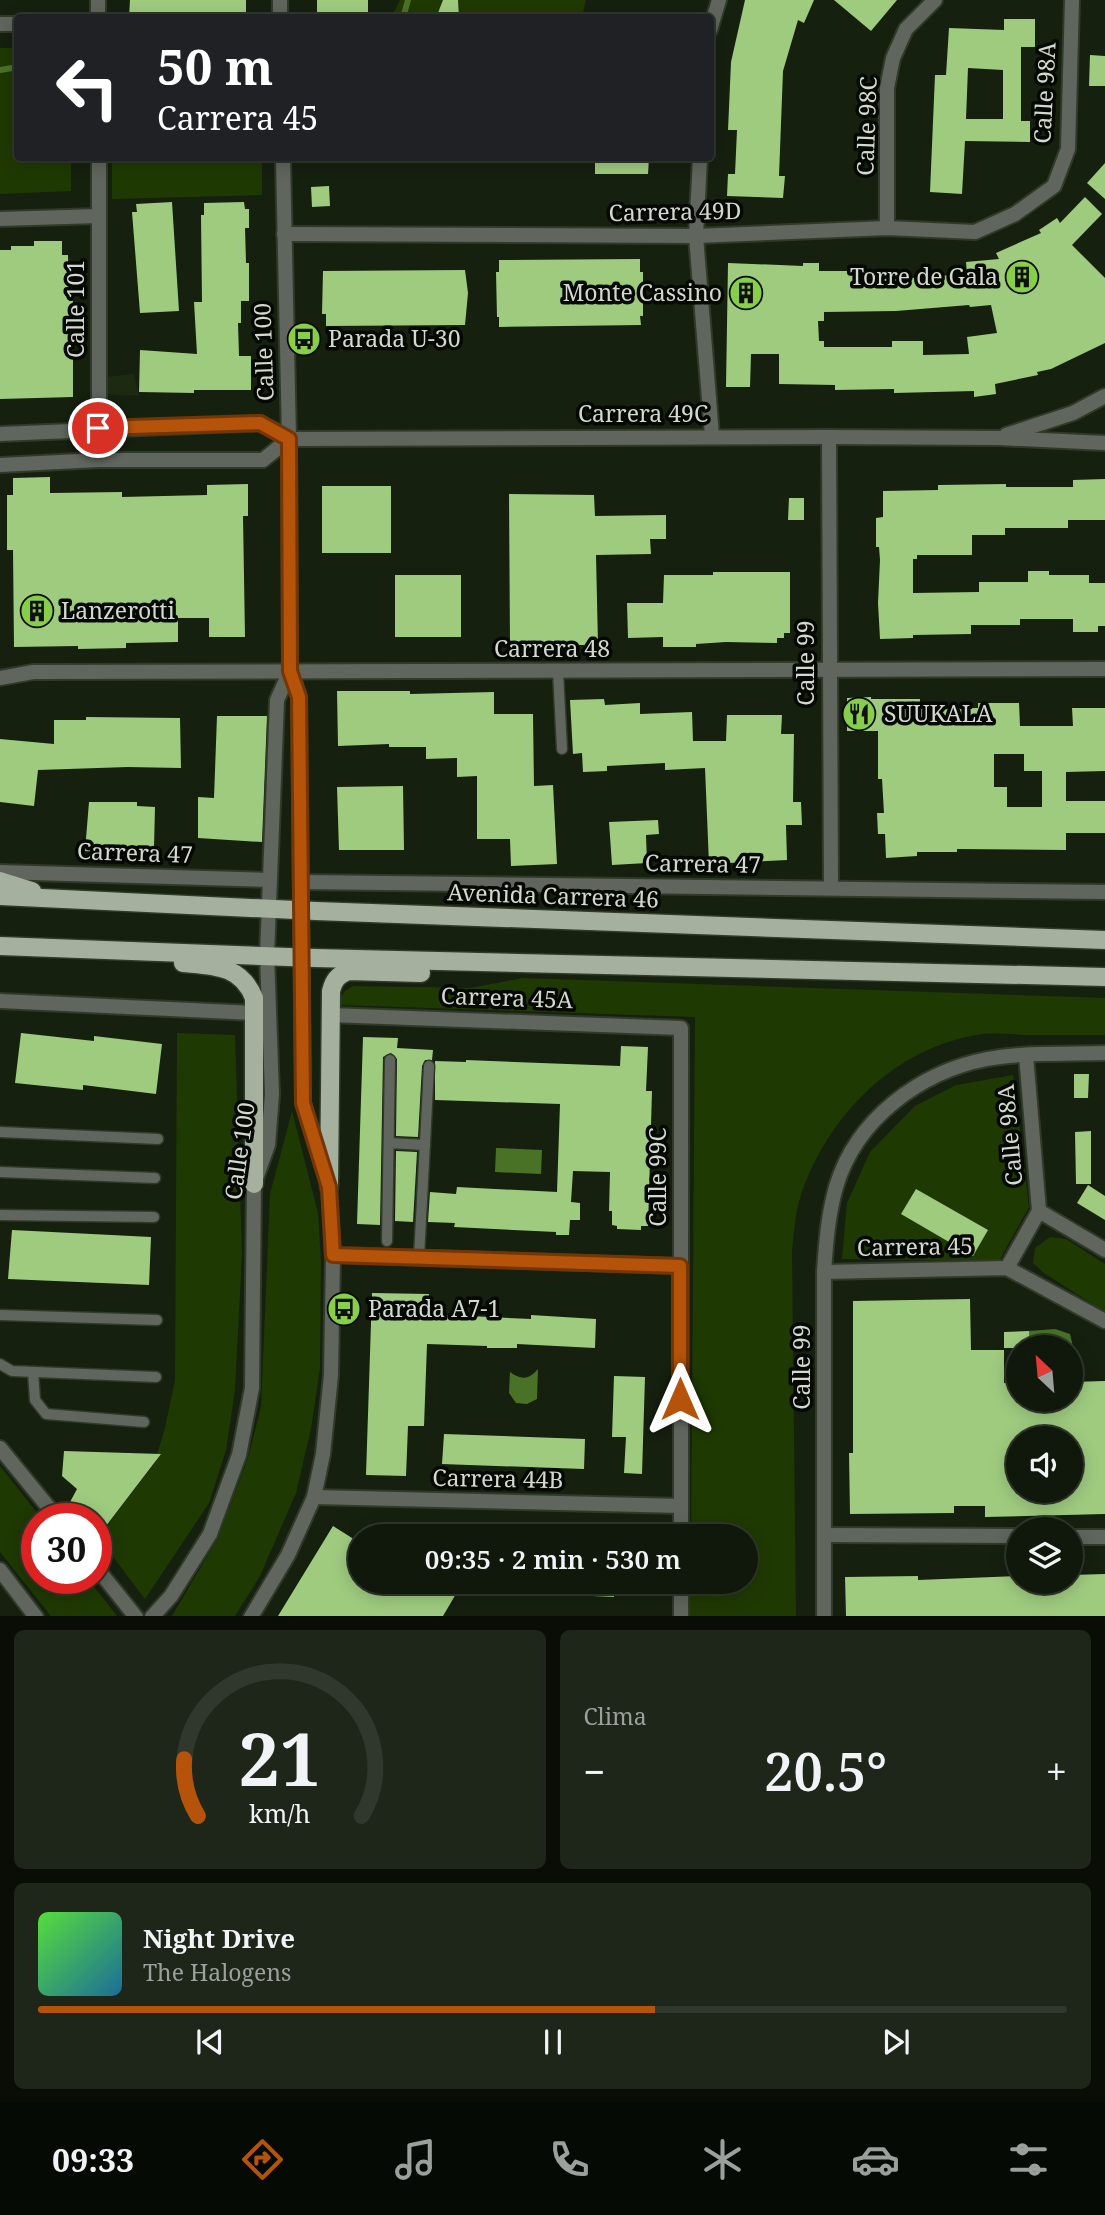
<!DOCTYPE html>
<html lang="es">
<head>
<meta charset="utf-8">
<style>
  body { margin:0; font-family:"Noto Serif",serif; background:#1e2519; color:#f1f3f6; height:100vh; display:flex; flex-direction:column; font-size:26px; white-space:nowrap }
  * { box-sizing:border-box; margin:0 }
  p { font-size:23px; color:#9ca09d }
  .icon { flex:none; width:38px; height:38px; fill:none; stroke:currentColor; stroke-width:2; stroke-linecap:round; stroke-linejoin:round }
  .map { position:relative; height:1616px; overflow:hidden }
  .side { display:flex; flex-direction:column; gap:14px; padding:14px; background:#090d06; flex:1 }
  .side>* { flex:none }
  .top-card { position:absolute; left:14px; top:14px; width:700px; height:147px; border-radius:7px; box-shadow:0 4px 18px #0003,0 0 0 2px #30372c; background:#202124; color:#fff; overflow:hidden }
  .needle { width:46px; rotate:334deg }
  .fabs { position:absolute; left:1006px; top:1335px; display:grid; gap:14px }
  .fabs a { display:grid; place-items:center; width:77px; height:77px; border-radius:50%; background:#10180b; box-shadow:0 4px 18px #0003,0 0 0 2px #30372c; font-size:35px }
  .speed { position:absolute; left:21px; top:1503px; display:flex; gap:14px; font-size:35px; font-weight:700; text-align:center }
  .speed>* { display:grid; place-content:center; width:91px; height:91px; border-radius:50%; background:#10180b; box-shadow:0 4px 18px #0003,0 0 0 2px #30372c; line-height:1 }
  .speed .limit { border:10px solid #d22; background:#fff; color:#111 }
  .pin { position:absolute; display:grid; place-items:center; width:60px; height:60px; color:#fff; margin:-30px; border:4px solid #fff; border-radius:50%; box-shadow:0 2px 7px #0007 }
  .me { position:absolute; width:77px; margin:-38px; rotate:0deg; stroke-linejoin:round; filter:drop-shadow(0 0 5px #0008) }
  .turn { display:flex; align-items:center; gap:24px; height:147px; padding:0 28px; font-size:32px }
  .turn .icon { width:91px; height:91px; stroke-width:2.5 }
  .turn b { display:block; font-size:49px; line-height:60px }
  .big { font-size:52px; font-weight:600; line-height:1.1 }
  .side .widget { flex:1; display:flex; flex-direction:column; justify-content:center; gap:10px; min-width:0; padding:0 24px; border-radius:10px; background:#1e2519 }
  .side .dial { align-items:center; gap:0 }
  .dial svg { height:182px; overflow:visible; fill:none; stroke:#30372c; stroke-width:7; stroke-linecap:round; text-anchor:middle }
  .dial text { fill:#f1f3f6; stroke:none }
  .song { display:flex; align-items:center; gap:21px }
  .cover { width:84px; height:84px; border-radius:10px; background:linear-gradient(135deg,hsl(110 70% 55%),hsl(200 70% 35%)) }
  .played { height:7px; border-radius:4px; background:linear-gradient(90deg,#b45309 60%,#30372c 60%) }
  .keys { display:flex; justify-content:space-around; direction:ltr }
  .heat { display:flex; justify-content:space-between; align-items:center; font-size:38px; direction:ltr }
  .side .tiles { flex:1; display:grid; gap:14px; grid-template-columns:1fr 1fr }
  .widget:last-child { grid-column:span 2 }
  .trip { position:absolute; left:348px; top:1524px; width:410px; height:70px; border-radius:35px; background:#10180b; box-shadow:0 4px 18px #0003,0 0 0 2px #30372c; font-weight:600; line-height:70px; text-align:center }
  .tabs { display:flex; height:112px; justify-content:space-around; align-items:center; background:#060a04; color:#9ca09d }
  .tabs .icon { width:49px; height:49px }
  .tabs .active { color:#b45309 }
  .tabs b { font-size:32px; color:#f1f3f6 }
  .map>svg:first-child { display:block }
  .built { fill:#1c2a12 }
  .green { fill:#1f3903 }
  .water { fill:#4a7227 }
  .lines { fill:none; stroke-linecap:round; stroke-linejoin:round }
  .stream { stroke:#4a7227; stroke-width:6 }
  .building { fill:#9fcb7f; fill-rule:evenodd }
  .service-casing { stroke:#303a2a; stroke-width:13 }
  .minor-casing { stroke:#303a2a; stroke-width:18 }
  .tertiary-casing { stroke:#303a2a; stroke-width:18 }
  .primary-casing { stroke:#303a2a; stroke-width:21 }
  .service { stroke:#60665d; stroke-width:10 }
  .minor { stroke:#60665d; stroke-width:14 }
  .tertiary { stroke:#60665d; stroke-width:14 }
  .primary { stroke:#a5b19e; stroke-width:18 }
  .route-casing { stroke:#753606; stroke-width:18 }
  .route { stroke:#b45309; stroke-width:12 }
  .labels { text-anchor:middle; stroke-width:7; stroke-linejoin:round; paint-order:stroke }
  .street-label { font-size:23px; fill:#d2d9ce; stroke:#050803 }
  .poi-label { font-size:23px; fill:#d2d9ce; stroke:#050803; text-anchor:start }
</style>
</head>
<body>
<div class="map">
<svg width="1105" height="1617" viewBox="0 0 1105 1617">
  <rect width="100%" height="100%" fill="#16200f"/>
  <path class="built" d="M134,374L139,396L105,394L106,377Z"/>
  <g class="green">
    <path d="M400,0H586L582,17L391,18Z"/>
    <path d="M0,48H17L18,158H71V191L0,194Z"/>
    <path d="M112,158H262V195L112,199Z"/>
    <path d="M523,978L1105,998V1035C1078,1035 1051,1035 1025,1035C1011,1034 995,1033 982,1034C894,1047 827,1116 800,1198C795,1214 794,1234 792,1251L796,1616L689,1617L690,1582H746V1536H691L695,1017L341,1005L338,1002L345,991L353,986L470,988Z"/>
    <path d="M177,1033L235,1035L242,1254L235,1390L226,1450L209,1503L145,1599L98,1537L154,1464L165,1428L175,1380Z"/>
    <path d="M1013,1075L1029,1207L999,1261L842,1259L847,1203L870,1152L915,1106L956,1085Z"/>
    <path d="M292,1111L318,1213L321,1262L320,1368L311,1429L296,1493L260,1576L235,1616H172L218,1538L248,1458L261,1407L270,1194Z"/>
    <path d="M1050,1237L1066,1239L1105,1264V1312L1044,1273L1033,1263L1035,1248Z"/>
    <path d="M0,1466L42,1519H37V1578L88,1579L117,1616H51L0,1552Z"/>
  </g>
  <g class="water">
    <path d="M496,1148L542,1150L541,1174L495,1172Z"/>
    <path d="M1055,1329L1070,1334L1074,1351L1071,1350V1348L1030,1347L1029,1331Z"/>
    <path d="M538,1369L537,1399L527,1404L516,1403L509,1393L510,1372C521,1380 529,1380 538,1369Z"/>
  </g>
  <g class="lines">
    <g class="stream">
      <path d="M403,18L408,0"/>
      <path d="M0,70L18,67"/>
    </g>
  </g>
  <g class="building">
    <path d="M130,0H246V18H129Z"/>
    <rect x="317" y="0" width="51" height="18"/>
    <path d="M443,0H458L459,18H436Z"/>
    <path d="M745,0H814L804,23L798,20L783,71L779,176H785L783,198L727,196L728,174H735L737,130H728L731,62Z"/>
    <path d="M834,0H897L871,31Z"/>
    <path d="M1004,19H1035V47H1021V121H1030V142L965,141L962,194L930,192L935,75H946L949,28L1004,30ZM968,68L1003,70V119H966Z"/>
    <path d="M1090,55L1105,56V86H1089Z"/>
    <path d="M595,158H649L648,174H595Z"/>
    <path d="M1105,163V199L1087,183Z"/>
    <path d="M329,186L330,206L312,207L311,187Z"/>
    <path d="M1085,197L1102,214L1072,245L1105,278V343L1051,369L1037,372L1038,375L995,384L996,394L974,397V391L894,393V389L835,390V385L779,384V354H751L750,387H726L728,263L803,266V263H819V271H855V275H912V278L967,274L966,262L999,259L996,253L1041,233L1039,230L1057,218L1060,223ZM969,305L970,307L991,305L997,333L967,337L969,354L923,355V341H892V347H824V341H819L818,321H824V312L896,311Z"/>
    <path d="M172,202L179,311L140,313L132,212H137L136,204Z"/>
    <path d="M244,202L245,209H249V228H245L246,263H249V301H241V323H238L239,356H251V390H194V393L139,392L140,350L197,354L194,302H202L201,215H204V203Z"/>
    <path d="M34,241H62V255H68L69,301H73V397L0,399V250H11V246H34Z"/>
    <path d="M640,259V272H643V316H640L641,325L499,327V317H497L496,272H499V260Z"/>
    <path d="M465,270L468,293L465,325L326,326V314H322L323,271Z"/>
    <path d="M50,477V493L122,492V497L207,495V485L248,484V516H243L245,637H209V618H178V642L126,643V648L78,649V646L14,647L13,550H7V495H13V478Z"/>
    <path d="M1105,479V520H1068V528H1005V535H972V555H917V559H913V593L979,592V582H1028V571H1049V575H1089V583H1105V626H1098V632H1073V619H1020V625H971V634L913,635V638L880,639L878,603L880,560L879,547H876V518L883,517V491L938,490V485L1006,484V487H1073V480Z"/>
    <rect x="322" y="486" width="69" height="67"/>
    <path d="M509,494L594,495L595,516L666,515V539H650L651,554L596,555L598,645H510Z"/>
    <path d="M789,498H804V520H788Z"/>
    <path d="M713,572H790V633H784V638H777V643L726,642L696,644V647H663V637L628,638L627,603H663L664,575H713Z"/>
    <rect x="395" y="575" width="66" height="62"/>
    <path d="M337,691H410V694L494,692V714H533L534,786L553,785L557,864L511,866L510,839H477V776L457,777V758L426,759V747H389V744L338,746Z"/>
    <path d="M871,697V699H920V709L978,708V703H1019L1020,726H1073L1072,708H1105V771L1066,772V801H1105V833H1066V850L957,849V852H917V856L886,858L885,834H878L877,813H884L882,779H878V731H847V698ZM994,754H1024V771H1042V807H1007V787H994Z"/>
    <path d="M604,699L605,705L640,703V714L692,712L693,741H726L727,715H782L781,734H794L793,802H801L802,825H786L787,860L709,864L705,768L665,770V763L607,766V771L583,772L582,753L573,754L570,700Z"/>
    <path d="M217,716H267L262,842L198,838V797L214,798Z"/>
    <path d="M86,717L180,718L181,768L128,767L38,770L34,806L0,802V739L54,744V720H86Z"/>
    <path d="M403,786L404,850H339L337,787Z"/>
    <path d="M89,802H137V806L155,807L154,848H136V854L85,851Z"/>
    <path d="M658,820L659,834L646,835L647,863L612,865L609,822Z"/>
    <path d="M21,1033L94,1041V1036L162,1044L156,1094L83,1085V1090L15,1083Z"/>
    <path d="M363,1037L398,1038L397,1048L433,1050L432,1060H425L422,1066L418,1137L396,1136L397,1059L391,1053L383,1057L380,1225L357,1224Z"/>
    <path d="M621,1046L648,1047L646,1091H652L648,1226H641V1230L617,1229V1226L612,1225V1211H609L610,1172L573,1171L571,1202L580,1203V1220H570L569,1235H556V1232L454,1227L455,1223L428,1222L430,1192L456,1194L457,1187L557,1192L560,1104L435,1100V1061L466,1062V1060L620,1066Z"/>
    <path d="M1074,1074H1089L1088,1098H1074Z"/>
    <path d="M1091,1131V1184H1076L1075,1132Z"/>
    <path d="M396,1151L417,1152L413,1222L395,1221Z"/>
    <path d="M1088,1185L1105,1196V1220L1077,1203Z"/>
    <path d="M916,1189L988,1230L973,1256L901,1214Z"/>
    <path d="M12,1230L151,1237L149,1285L8,1279Z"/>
    <path d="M372,1293L429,1294L428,1314L531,1319V1315L596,1319L595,1348L517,1344V1348H487V1346L427,1344L424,1426H408L406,1476L366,1475Z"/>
    <path d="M970,1299L971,1350H1004V1383L1018,1382V1400H1071V1382L1105,1381V1514L985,1517V1506H954V1513L850,1514L849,1453H853V1301ZM1018,1438H1071V1491H1018Z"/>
    <path d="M1029,1331L1030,1348H1004V1332Z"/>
    <path d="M614,1376L645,1377L642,1474L624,1473L626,1437H612Z"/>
    <path d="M444,1434L585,1439L584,1469L442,1464Z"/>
    <path d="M64,1451L161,1454L96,1539V1519H84L70,1502L77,1489L62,1476Z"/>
    <path d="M333,1526L360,1543V1582H463L443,1616H278Z"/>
    <path d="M1105,1574V1616H846L845,1577L918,1576V1580L1018,1576V1582H1071V1575Z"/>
    <path d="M571,1582H615L614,1597L571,1595Z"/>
  </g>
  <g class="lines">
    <defs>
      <g id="service">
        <path d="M558,672L562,749"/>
        <path d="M0,1132L158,1139"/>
        <path d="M389,1143L425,1145"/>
        <path d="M0,1172L155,1178"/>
        <path d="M0,1215L154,1217"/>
        <path d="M387,1241L390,1060"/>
        <path d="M419,1257L429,1066"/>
        <path d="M0,1315L157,1320"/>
        <path d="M0,1364L12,1371L156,1377"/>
        <path d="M33,1372L35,1400L46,1414L144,1422"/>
      </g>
      <g id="minor">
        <path d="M98,0V18"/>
        <path d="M0,24H18"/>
        <path d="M710,30L719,0"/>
        <path d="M700,158L696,236L712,436"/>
        <path d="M0,219L99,216"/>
        <path d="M887,228V88L893,58L906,29L935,0"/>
        <path d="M284,234L696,236L887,228L975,232L1015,214L1054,186L1068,149L1072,0"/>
        <path d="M829,437L831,888"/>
        <path d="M99,460V158"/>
        <path d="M0,678L33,672L1105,669"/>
        <path d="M0,872L269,880"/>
        <path d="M330,1015L681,1028V1536"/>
        <path d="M1026,1055L1039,1211"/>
        <path d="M1039,1211L1105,1250"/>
        <path d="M333,1255L680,1266"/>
        <path d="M1007,1268L1039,1211"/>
        <path d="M824,1272L1007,1268L1105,1321"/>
        <path d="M0,1448L58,1519"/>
        <path d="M314,1497L681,1506"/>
        <path d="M825,1535L1018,1536"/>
        <path d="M1071,1537H1105"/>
        <path d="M96,1567L136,1617"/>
        <path d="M0,1570L36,1617"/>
        <path d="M681,1582V1617"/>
        <path d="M824,1617V1272C826,1243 828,1215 836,1187C856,1119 920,1072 987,1059C1026,1052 1066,1054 1105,1053"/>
      </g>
      <g id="tertiary">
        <path d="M280,0V18"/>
        <path d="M0,434L260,423L289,439L829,437L998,438L1105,443"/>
        <path d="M1006,435L1073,413L1105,396"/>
        <path d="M0,465L99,460H263L289,439"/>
        <path d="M301,882L1105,892"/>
        <path d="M0,1001L254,1013"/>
        <path d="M152,1617L171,1596L210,1534L239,1455L252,1388L254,1184L268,1145L272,1094L267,955L277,700L290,671"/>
        <path d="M251,1617L288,1555L314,1497L323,1454L331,1375L333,1255L329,1187L303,1103L299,697L290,671L289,439L283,158"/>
      </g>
      <g id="primary">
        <path d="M0,881L32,891"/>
        <path d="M0,896L316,911L1105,940"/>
        <path d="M0,946L315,958L1105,977"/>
        <path d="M183,963C214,966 241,965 254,998V1184"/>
        <path d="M329,1187L331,991C334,980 337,976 348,971L421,973"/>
      </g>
    </defs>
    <use href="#service" class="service-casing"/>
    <use href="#minor" class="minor-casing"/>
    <use href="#tertiary" class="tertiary-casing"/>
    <use href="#primary" class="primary-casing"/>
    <use href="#service" class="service"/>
    <use href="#minor" class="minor"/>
    <use href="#tertiary" class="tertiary"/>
    <use href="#primary" class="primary"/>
  </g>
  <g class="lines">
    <defs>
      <path id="route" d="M98,428L260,423L289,439L290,671L299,697L303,1103L329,1187L333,1255L680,1266V1399"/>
    </defs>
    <use href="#route" class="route-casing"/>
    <use href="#route" class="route"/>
  </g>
  <defs>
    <symbol id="building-disc" viewBox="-11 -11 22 22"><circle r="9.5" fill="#88cf49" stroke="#050803"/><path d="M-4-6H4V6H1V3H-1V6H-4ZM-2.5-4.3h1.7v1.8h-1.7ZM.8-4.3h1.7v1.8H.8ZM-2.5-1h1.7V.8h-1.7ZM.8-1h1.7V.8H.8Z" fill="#111"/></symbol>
    <symbol id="bus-disc" viewBox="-11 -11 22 22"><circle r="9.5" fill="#88cf49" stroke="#050803"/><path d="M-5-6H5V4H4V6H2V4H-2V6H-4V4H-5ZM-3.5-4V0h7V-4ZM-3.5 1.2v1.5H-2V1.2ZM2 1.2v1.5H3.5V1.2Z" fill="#111"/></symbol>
    <symbol id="restaurant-disc" viewBox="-11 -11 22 22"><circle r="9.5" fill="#88cf49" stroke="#050803"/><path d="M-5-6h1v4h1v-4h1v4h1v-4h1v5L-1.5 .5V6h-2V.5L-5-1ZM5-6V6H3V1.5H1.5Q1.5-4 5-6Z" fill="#111"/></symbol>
  </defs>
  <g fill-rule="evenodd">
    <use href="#building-disc" x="1003" y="258" width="38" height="38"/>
    <use href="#building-disc" x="727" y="274" width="38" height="38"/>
    <use href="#bus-disc" x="285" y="320" width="38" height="38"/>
    <use href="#building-disc" x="18" y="592" width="38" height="38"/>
    <use href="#restaurant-disc" x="840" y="695" width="38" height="38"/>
    <use href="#bus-disc" x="325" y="1290" width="38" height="38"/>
  </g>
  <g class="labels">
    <g class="street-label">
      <text transform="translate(1045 93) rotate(-87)" y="8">Calle 98A</text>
      <text transform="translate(867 126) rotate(-88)" y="8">Calle 98C</text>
      <text transform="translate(675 212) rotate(-1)" y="8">Carrera 49D</text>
      <text transform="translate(76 309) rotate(-90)" y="8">Calle 101</text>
      <text transform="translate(264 352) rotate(-92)" y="8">Calle 100</text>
      <text x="643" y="422">Carrera 49C</text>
      <text x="552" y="657">Carrera 48</text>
      <text transform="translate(806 663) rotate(-90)" y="8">Calle 99</text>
      <text transform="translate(135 853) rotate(2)" y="8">Carrera 47</text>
      <text transform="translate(703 864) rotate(1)" y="8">Carrera 47</text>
      <text transform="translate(553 896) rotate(2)" y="8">Avenida Carrera 46</text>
      <text transform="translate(507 998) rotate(2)" y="8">Carrera 45A</text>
      <text transform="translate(1010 1135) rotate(-95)" y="8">Calle 98A</text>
      <text transform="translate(240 1151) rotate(-82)" y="8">Calle 100</text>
      <text transform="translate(658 1177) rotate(-90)" y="8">Calle 99C</text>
      <text transform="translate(915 1247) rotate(-1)" y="8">Carrera 45</text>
      <text transform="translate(802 1367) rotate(-90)" y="8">Calle 99</text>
      <text transform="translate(498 1479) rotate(1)" y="8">Carrera 44B</text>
    </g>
    <g class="poi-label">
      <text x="998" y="285" text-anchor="end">Torre de Gala</text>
      <text x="722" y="301" text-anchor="end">Monte Cassino</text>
      <text x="328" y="347">Parada U-30</text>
      <text x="61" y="619">Lanzerotti</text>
      <text x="884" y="722">SUUKALA</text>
      <text x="368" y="1317">Parada A7-1</text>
    </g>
  </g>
</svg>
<div class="fabs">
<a><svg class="needle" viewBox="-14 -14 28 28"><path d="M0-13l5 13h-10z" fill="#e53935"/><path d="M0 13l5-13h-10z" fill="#9ca09d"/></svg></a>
<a><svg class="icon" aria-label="sound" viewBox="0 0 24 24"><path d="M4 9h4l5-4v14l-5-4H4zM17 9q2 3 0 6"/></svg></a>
<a><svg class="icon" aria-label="layers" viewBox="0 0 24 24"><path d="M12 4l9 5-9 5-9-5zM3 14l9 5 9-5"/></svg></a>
</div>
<div class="speed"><div class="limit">30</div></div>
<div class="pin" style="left:98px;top:428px;background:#d93025"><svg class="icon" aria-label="arrive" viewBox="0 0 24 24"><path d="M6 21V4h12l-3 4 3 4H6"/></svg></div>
<svg class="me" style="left:680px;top:1399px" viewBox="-20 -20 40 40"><path d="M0-17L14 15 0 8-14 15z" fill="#b45309" stroke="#fff" stroke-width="4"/></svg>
<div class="trip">09:35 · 2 min · 530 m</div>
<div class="top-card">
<div class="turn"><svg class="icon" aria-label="left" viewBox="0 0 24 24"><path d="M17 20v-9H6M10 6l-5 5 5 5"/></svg><div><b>50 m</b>Carrera 45</div></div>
</div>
</div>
<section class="side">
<div class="tiles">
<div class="widget dial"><svg viewBox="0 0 100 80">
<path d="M14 69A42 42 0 1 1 86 69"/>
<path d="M14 69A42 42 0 0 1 8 44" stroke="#b45309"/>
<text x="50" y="56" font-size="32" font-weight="700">21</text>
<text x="50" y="72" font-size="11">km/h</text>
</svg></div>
<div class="widget"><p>Clima</p>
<div class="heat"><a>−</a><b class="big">20.5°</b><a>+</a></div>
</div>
<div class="widget">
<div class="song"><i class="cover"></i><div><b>Night Drive</b><p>The Halogens</p></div></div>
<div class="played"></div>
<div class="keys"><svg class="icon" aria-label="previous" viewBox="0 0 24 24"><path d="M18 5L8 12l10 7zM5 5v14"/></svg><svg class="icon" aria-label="pause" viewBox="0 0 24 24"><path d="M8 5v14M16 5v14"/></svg><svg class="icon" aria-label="next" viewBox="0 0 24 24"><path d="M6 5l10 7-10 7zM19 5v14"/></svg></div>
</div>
</div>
</section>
<nav class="tabs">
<b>09:33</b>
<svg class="icon active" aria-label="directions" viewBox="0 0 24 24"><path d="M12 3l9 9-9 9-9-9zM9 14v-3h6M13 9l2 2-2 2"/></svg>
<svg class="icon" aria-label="music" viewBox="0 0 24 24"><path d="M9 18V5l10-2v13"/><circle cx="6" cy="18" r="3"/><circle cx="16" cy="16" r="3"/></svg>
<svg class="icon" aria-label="phone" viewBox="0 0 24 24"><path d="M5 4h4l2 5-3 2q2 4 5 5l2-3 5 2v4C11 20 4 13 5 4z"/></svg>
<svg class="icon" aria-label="climate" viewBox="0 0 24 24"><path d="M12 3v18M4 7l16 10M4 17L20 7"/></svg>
<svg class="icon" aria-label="car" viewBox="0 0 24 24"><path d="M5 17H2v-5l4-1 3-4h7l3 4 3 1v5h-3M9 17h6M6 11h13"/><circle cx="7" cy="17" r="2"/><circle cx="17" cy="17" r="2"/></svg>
<svg class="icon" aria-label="filters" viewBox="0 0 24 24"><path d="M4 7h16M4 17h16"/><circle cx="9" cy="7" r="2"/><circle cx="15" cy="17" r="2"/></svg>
</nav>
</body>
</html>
